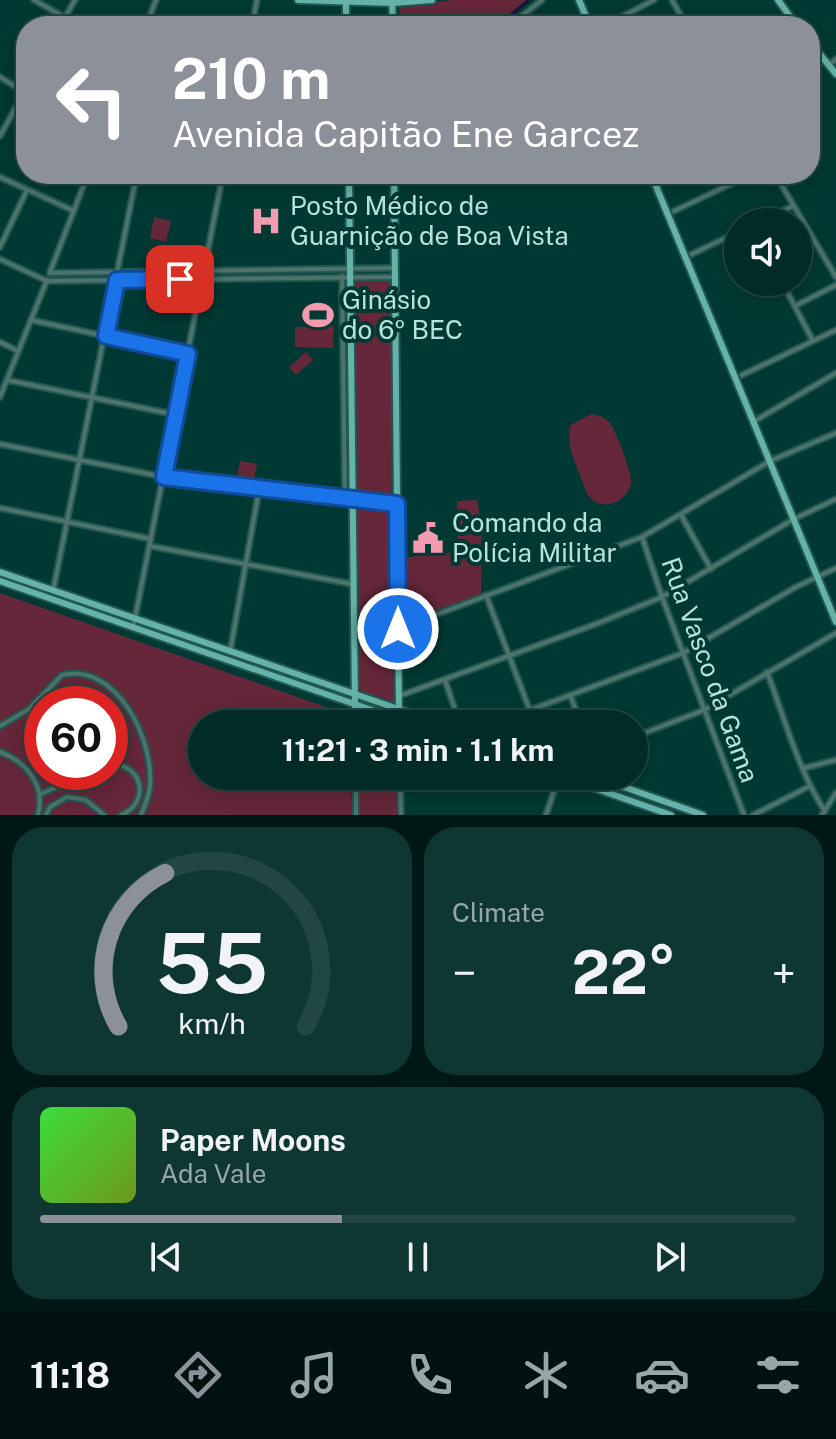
<!DOCTYPE html>
<html lang="en">
<head>
<meta charset="utf-8">
<style>
  body { margin:0; font-family:"Public Sans",sans-serif; background:#0e3732; color:#f1f3f6; height:100vh; display:flex; flex-direction:column; font-size:30px; white-space:nowrap }
  * { box-sizing:border-box; margin:0 }
  p { font-size:26px; color:#95a7a7 }
  .icon { flex:none; width:44px; height:44px; fill:none; stroke:currentColor; stroke-width:2; stroke-linecap:round; stroke-linejoin:round }
  .map { position:relative; height:815px; overflow:hidden }
  .side { display:flex; flex-direction:column; gap:12px; padding:12px; background:#001815; flex:1 }
  .side>* { flex:none }
  .hud { position:absolute; left:16px; top:16px; width:804px; height:168px; border-radius:32px; box-shadow:0 4px 20px #0003,0 0 0 2px #224743; background:#8c9099; color:#fff; overflow:hidden }
  .tools { position:absolute; left:724px; top:208px; display:grid; gap:16px }
  .tools a { display:grid; place-items:center; width:88px; height:88px; border-radius:50%; background:#002b26; box-shadow:0 4px 20px #0003,0 0 0 2px #224743; font-size:40px }
  .speed { position:absolute; left:24px; top:686px; display:flex; gap:16px; font-size:40px; font-weight:700; text-align:center }
  .speed>* { display:grid; place-content:center; width:104px; height:104px; border-radius:50%; background:#002b26; box-shadow:0 4px 20px #0003,0 0 0 2px #224743; line-height:1 }
  .speed .limit { border:12px solid #d22; background:#fff; color:#111 }
  .pin { position:absolute; display:grid; place-items:center; width:68px; height:68px; color:#fff; margin:-34px; border-radius:16px; box-shadow:0 4px 12px #0006 }
  .me { position:absolute; width:88px; margin:-44px; rotate:0deg; stroke-linejoin:round; filter:drop-shadow(0 0 6px #0008) }
  .turn { display:flex; align-items:center; gap:28px; height:168px; padding:0 24px; font-size:36px }
  .turn .icon { width:104px; height:104px; stroke-width:2.5 }
  .turn b { display:block; font-size:56px; line-height:68px }
  .big { font-size:60px; font-weight:700; line-height:1.1 }
  .side .widget { flex:1; display:flex; flex-direction:column; justify-content:center; gap:12px; min-width:0; padding:0 28px; border-radius:32px; background:#0e3732 }
  .side .dial { align-items:center; gap:0 }
  .dial svg { height:208px; overflow:visible; fill:none; stroke:#224743; stroke-width:7; stroke-linecap:round; text-anchor:middle }
  .dial text { fill:#f1f3f6; stroke:none }
  .song { display:flex; align-items:center; gap:24px }
  .cover { width:96px; height:96px; border-radius:12px; background:linear-gradient(135deg,hsl(120 70% 55%),hsl(80 70% 35%)) }
  .played { height:8px; border-radius:4px; background:linear-gradient(90deg,#8c9099 40%,#224743 40%) }
  .keys { display:flex; justify-content:space-around; direction:ltr }
  .heat { display:flex; justify-content:space-between; align-items:center; font-size:44px; direction:ltr }
  .side .tiles { flex:1; display:grid; gap:12px; grid-template-columns:1fr 1fr }
  .widget:last-child { grid-column:span 2 }
  .trip { position:absolute; left:188px; top:710px; width:460px; height:80px; border-radius:40px; background:#002b26; box-shadow:0 4px 20px #0003,0 0 0 2px #224743; font-weight:700; line-height:80px; text-align:center }
  .dock { display:flex; height:128px; justify-content:space-around; align-items:center; background:#00110f; color:#95a7a7 }
  .dock .icon { width:56px; height:56px }
  .dock .active { color:#8c9099 }
  .dock b { font-size:36px; color:#f1f3f6 }
  .map>svg:first-child { display:block }
  .green { fill:#652739; fill-rule:evenodd }
  .lines { fill:none; stroke-linecap:round; stroke-linejoin:round }
  .stream { stroke:#260640; stroke-width:2 }
  .minor-casing { stroke:#215851; stroke-width:8 }
  .major-casing { stroke:#215851; stroke-width:10 }
  .minor { stroke:#4e726c; stroke-width:4 }
  .major { stroke:#65b3a8; stroke-width:6 }
  .route-casing { stroke:#114b97; stroke-width:20 }
  .route { stroke:#1a73e8; stroke-width:14 }
  .labels { text-anchor:middle; stroke-width:8; stroke-linejoin:round; paint-order:stroke }
  .poi-label { font-size:26px; fill:#b7e3dc; stroke:#003933; text-anchor:start }
  .street-label { font-size:26px; fill:#b7e3dc; stroke:#003933 }
</style>
</head>
<body>
<div class="map">
<svg width="836" height="815" viewBox="0 0 836 815">
  <rect width="100%" height="100%" fill="#003933"/>
  <g class="green">
    <path d="M452,0H526L495,26H400L399,6Z"/>
    <path d="M154,217L171,221L166,242L150,238Z"/>
    <path d="M349,277H395L392,294L397,700L394,702L357,691Z"/>
    <path d="M334,326L333,348L295,347V327Z"/>
    <path d="M306,352L313,360L296,375L289,367Z"/>
    <path d="M591,414C597,415 603,416 608,421C615,427 633,475 631,484C626,503 601,513 588,495C585,490 583,483 581,478C575,460 565,444 571,425Z"/>
    <path d="M240,461L257,464L253,484L236,482Z"/>
    <path d="M477,500L482,525L481,598L398,629V558L458,552L457,501Z"/>
    <path d="M0,593L346,714L350,724H202V776H350L353,815H0ZM42,704H110V772H42Z"/>
    <rect x="359" y="776" width="39" height="39"/>
  </g>
  <g class="lines">
    <path class="stream" d="M498,26L529,0"/>
    <defs>
      <g id="minor">
        <path d="M34,0L80,26"/>
        <path d="M672,0L687,26"/>
        <path d="M60,26L75,0"/>
        <path d="M146,26L156,0"/>
        <path d="M252,26L257,0"/>
        <path d="M509,26L542,0"/>
        <path d="M604,26L654,0"/>
        <path d="M784,26L788,24"/>
        <path d="M810,61L814,58"/>
        <path d="M829,65L836,59"/>
        <path d="M0,77L24,92"/>
        <path d="M0,136L26,89"/>
        <path d="M308,174L349,177"/>
        <path d="M775,174L836,277"/>
        <path d="M0,177L74,211"/>
        <path d="M674,211L752,174"/>
        <path d="M759,222L793,206"/>
        <path d="M0,247L27,190"/>
        <path d="M692,254L738,232"/>
        <path d="M0,259L47,281L395,277"/>
        <path d="M50,272L88,174"/>
        <path d="M50,273L395,268"/>
        <path d="M342,276L345,498"/>
        <path d="M782,282L813,341"/>
        <path d="M795,306L836,285"/>
        <path d="M31,320L188,354"/>
        <path d="M0,342L18,351"/>
        <path d="M742,375L836,330"/>
        <path d="M7,380L177,415"/>
        <path d="M0,397L47,280"/>
        <path d="M753,422L836,373"/>
        <path d="M0,444L164,477L352,500"/>
        <path d="M0,508L151,539"/>
        <path d="M681,515L711,569"/>
        <path d="M642,537L662,597L744,815"/>
        <path d="M150,546L352,584"/>
        <path d="M53,591L136,178"/>
        <path d="M486,595L535,724"/>
        <path d="M133,628L223,174"/>
        <path d="M398,629L642,537L770,461L836,433"/>
        <path d="M230,652L259,490"/>
        <path d="M767,672C784,716 799,773 825,811"/>
        <path d="M445,680L460,724"/>
        <path d="M399,696L596,624L662,597L794,519L836,499"/>
        <path d="M571,697L581,724"/>
        <path d="M355,706V724"/>
        <path d="M493,724L683,653L796,587L836,568"/>
        <path d="M0,726L29,709L62,675C117,662 154,740 150,786C149,796 145,805 141,815"/>
        <path d="M634,737L704,710L836,633"/>
        <path d="M0,752C27,762 46,786 38,815"/>
        <path d="M110,764C142,763 152,802 121,815"/>
        <path d="M804,768L836,760"/>
        <path d="M356,776V815"/>
        <path d="M400,776L401,815"/>
        <path d="M41,794L90,772"/>
        <path d="M46,815L50,807L67,797L86,800L104,815"/>
        <path d="M546,815L559,776"/>
        <path d="M753,815L808,787"/>
        <path d="M822,815L836,793"/>
      </g>
      <g id="major">
        <path d="M298,0L393,3L432,0"/>
        <path d="M392,0L393,26"/>
        <path d="M579,0L590,26"/>
        <path d="M778,0L797,26"/>
        <path d="M346,2V26"/>
        <path d="M810,42L836,74"/>
        <path d="M349,174L355,706"/>
        <path d="M394,174L399,719"/>
        <path d="M651,174L836,622"/>
        <path d="M352,500L397,504"/>
        <path d="M0,572L442,724"/>
        <path d="M0,581L412,724"/>
        <path d="M560,776L671,815"/>
        <path d="M593,776L703,815"/>
      </g>
    </defs>
    <use href="#minor" class="minor-casing"/>
    <use href="#major" class="major-casing"/>
    <use href="#minor" class="minor"/>
    <use href="#major" class="major"/>
  </g>
  <g class="lines">
    <defs>
      <path id="route" d="M180,279L117,280L106,336L188,354L164,477L397,504L398,629"/>
    </defs>
    <use href="#route" class="route-casing"/>
    <use href="#route" class="route"/>
  </g>
  <defs>
    <symbol id="hospital-bare" viewBox="-9 -9 18 18"><path d="M-5-5h3v3.5h4V-5h3V5h-3V1.5h-4V5h-3Z" fill="#f29ab0" stroke="#003933" stroke-width="2.5" paint-order="stroke"/></symbol>
    <symbol id="stadium-bare" viewBox="-9 -9 18 18"><path d="M0-5a6.5 5 0 1 0 0 10a6.5 5 0 1 0 0-10ZM-3.5-1.8h7v3.6h-7Z" fill="#f29ab0" stroke="#003933" stroke-width="2.5" paint-order="stroke"/></symbol>
    <symbol id="civic-bare" viewBox="-9 -9 18 18"><path d="M-.6-6.5H3V-4.5H.6V-3L4-1V1h2V6H-6V1h2V-1L-.6-3ZM-1.2 2.5V6h2.4V2.5Z" fill="#f29ab0" stroke="#003933" stroke-width="2.5" paint-order="stroke"/></symbol>
  </defs>
  <g fill-rule="evenodd">
    <use href="#hospital-bare" x="244" y="199" width="44" height="44"/>
    <use href="#stadium-bare" x="296" y="293" width="44" height="44"/>
    <use href="#civic-bare" x="406" y="516" width="44" height="44"/>
  </g>
  <g class="labels">
    <g class="poi-label">
      <text x="290" y="215">Posto Médico de<tspan x="290" dy="30">Guarnição de Boa Vista</tspan></text>
      <text x="342" y="309">Ginásio<tspan x="342" dy="30">do 6º BEC</tspan></text>
      <text x="452" y="532">Comando da<tspan x="452" dy="30">Polícia Militar</tspan></text>
    </g>
    <g class="street-label">
      <text transform="translate(710 670) rotate(70)" y="9">Rua Vasco da Gama</text>
    </g>
  </g>
</svg>
<div class="tools">
<a><svg class="icon" aria-label="sound" viewBox="0 0 24 24"><path d="M4 9h4l5-4v14l-5-4H4zM17 9q2 3 0 6"/></svg></a>
</div>
<div class="speed"><div class="limit">60</div></div>
<div class="pin" style="left:180px;top:279px;background:#d93025"><svg class="icon" aria-label="arrive" viewBox="0 0 24 24"><path d="M6 21V4h12l-3 4 3 4H6"/></svg></div>
<svg class="me" style="left:398px;top:629px" viewBox="-20 -20 40 40"><circle r="17" fill="#1a73e8" stroke="#fff" stroke-width="3"/><path d="M0-11L8 9 0 5-8 9z" fill="#fff"/></svg>
<div class="trip">11:21 · 3 min · 1.1 km</div>
<div class="hud">
<div class="turn"><svg class="icon" aria-label="left" viewBox="0 0 24 24"><path d="M17 20v-9H6M10 6l-5 5 5 5"/></svg><div><b>210 m</b>Avenida Capitão Ene Garcez</div></div>
</div>
</div>
<section class="side">
<div class="tiles">
<div class="widget dial"><svg viewBox="0 0 100 80">
<path d="M14 69A42 42 0 1 1 86 69"/>
<path d="M14 69A42 42 0 0 1 32 10" stroke="#8c9099"/>
<text x="50" y="56" font-size="32" font-weight="700">55</text>
<text x="50" y="72" font-size="11">km/h</text>
</svg></div>
<div class="widget"><p>Climate</p>
<div class="heat"><a>−</a><b class="big">22°</b><a>+</a></div>
</div>
<div class="widget">
<div class="song"><i class="cover"></i><div><b>Paper Moons</b><p>Ada Vale</p></div></div>
<div class="played"></div>
<div class="keys"><svg class="icon" aria-label="previous" viewBox="0 0 24 24"><path d="M18 5L8 12l10 7zM5 5v14"/></svg><svg class="icon" aria-label="pause" viewBox="0 0 24 24"><path d="M8 5v14M16 5v14"/></svg><svg class="icon" aria-label="next" viewBox="0 0 24 24"><path d="M6 5l10 7-10 7zM19 5v14"/></svg></div>
</div>
</div>
</section>
<nav class="dock">
<b>11:18</b>
<svg class="icon active" aria-label="directions" viewBox="0 0 24 24"><path d="M12 3l9 9-9 9-9-9zM9 14v-3h6M13 9l2 2-2 2"/></svg>
<svg class="icon" aria-label="music" viewBox="0 0 24 24"><path d="M9 18V5l10-2v13"/><circle cx="6" cy="18" r="3"/><circle cx="16" cy="16" r="3"/></svg>
<svg class="icon" aria-label="phone" viewBox="0 0 24 24"><path d="M5 4h4l2 5-3 2q2 4 5 5l2-3 5 2v4C11 20 4 13 5 4z"/></svg>
<svg class="icon" aria-label="climate" viewBox="0 0 24 24"><path d="M12 3v18M4 7l16 10M4 17L20 7"/></svg>
<svg class="icon" aria-label="car" viewBox="0 0 24 24"><path d="M5 17H2v-5l4-1 3-4h7l3 4 3 1v5h-3M9 17h6M6 11h13"/><circle cx="7" cy="17" r="2"/><circle cx="17" cy="17" r="2"/></svg>
<svg class="icon" aria-label="filters" viewBox="0 0 24 24"><path d="M4 7h16M4 17h16"/><circle cx="9" cy="7" r="2"/><circle cx="15" cy="17" r="2"/></svg>
</nav>
</body>
</html>
